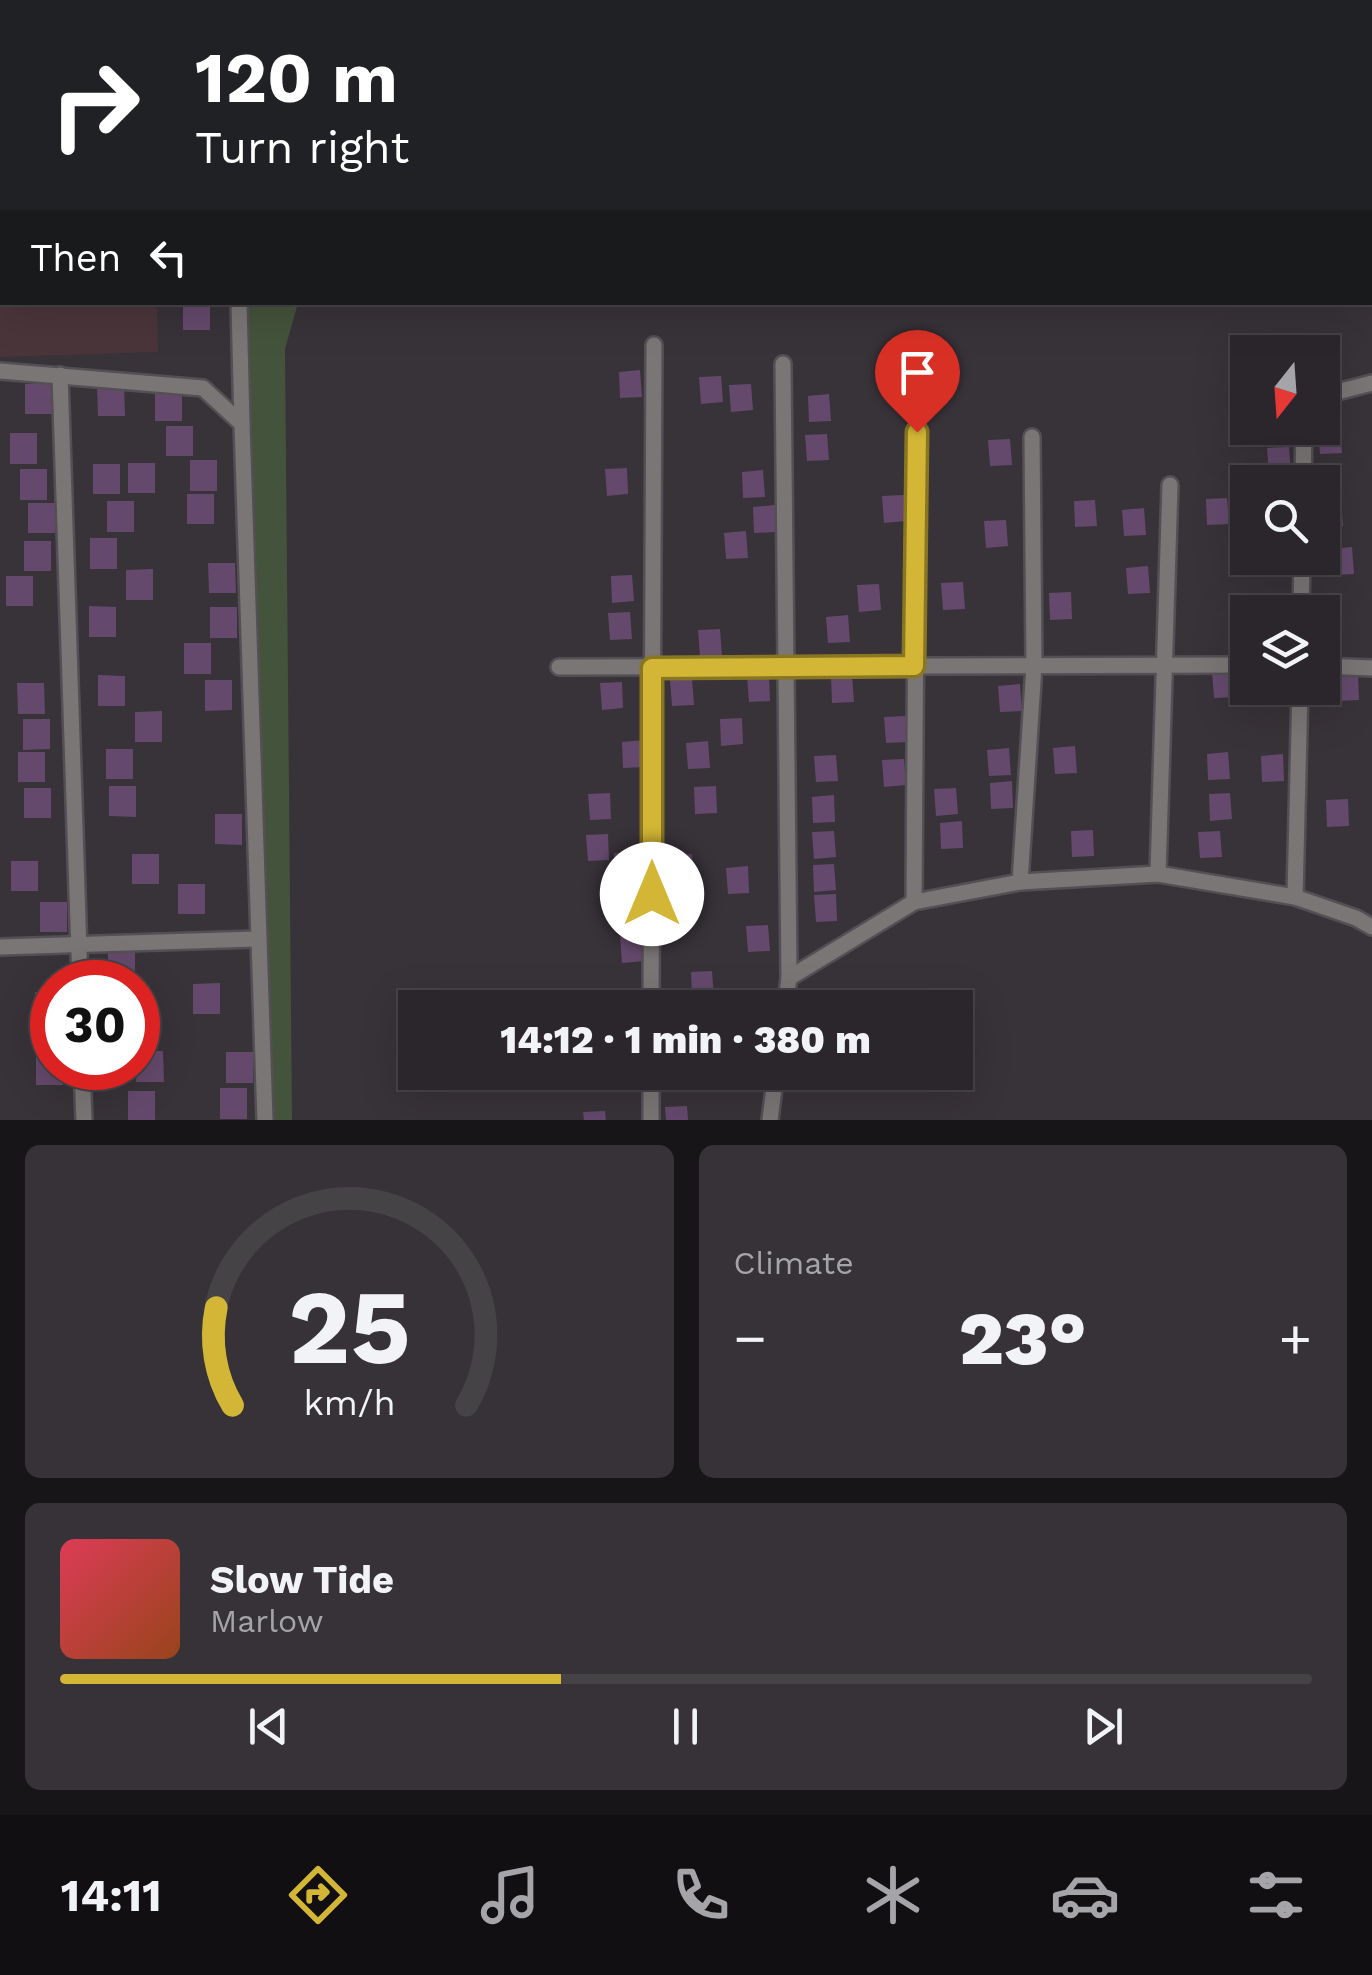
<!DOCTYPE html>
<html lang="en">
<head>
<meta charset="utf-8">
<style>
  body { margin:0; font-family:"Work Sans",sans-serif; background:#363237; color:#f1f3f6; height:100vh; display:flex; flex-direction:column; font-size:38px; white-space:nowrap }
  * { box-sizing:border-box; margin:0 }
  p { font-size:32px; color:#a5a5a9 }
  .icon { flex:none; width:55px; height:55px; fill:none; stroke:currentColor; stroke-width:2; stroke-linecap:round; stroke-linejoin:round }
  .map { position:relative; height:1120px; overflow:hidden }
  .drawer { display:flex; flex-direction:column; gap:25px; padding:25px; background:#171518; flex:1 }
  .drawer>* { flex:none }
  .guide { position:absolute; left:0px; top:0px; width:1372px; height:305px; box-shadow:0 10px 40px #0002,0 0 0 2px #464347; background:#202124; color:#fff; overflow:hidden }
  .needle { width:65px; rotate:197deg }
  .tools { position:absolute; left:1230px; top:335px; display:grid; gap:20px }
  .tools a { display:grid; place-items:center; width:110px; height:110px; border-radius:0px; background:#2a262b; box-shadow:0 10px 40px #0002,0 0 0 2px #464347; font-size:50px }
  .speed { position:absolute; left:30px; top:960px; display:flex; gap:20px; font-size:50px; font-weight:700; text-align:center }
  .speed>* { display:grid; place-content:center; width:130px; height:130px; border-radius:50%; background:#2a262b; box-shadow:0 10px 40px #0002,0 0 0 2px #464347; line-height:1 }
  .speed .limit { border:15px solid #d22; background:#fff; color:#111 }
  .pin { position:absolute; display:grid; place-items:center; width:85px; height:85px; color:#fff; margin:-102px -42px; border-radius:50% 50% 50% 0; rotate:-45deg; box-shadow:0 0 10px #0007 }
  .pin .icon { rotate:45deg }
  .me { position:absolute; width:110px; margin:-55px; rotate:0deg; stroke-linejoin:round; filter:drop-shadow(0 0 8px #0008) }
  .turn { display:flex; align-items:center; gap:35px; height:210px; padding:0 30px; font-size:45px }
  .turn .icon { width:130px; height:130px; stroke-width:2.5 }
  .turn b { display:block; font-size:70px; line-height:85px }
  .then { display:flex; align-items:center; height:95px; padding:0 30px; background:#0003; gap:20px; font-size:38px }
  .big { font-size:75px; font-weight:800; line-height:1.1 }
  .drawer .card { flex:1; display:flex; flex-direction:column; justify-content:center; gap:15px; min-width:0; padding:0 35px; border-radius:15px; background:#363237 }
  .drawer .dial { align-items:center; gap:0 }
  .dial svg { height:260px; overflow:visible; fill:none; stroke:#464347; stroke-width:7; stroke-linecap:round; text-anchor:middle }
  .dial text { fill:#f1f3f6; stroke:none }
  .song { display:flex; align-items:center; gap:30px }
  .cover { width:120px; height:120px; border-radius:15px; background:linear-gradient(135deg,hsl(350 70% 55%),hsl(20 70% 35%)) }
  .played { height:10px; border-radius:5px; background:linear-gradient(90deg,#d3b635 40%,#464347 40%) }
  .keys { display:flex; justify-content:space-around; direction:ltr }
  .heat { display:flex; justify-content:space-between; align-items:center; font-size:55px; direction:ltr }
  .drawer .tiles { flex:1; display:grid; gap:25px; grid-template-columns:1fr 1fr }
  .card:last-child { grid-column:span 2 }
  .trip { position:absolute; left:398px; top:990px; width:575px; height:100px; border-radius:0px; background:#2a262b; box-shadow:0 10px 40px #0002,0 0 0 2px #464347; font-weight:800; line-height:100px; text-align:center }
  .dock { display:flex; height:160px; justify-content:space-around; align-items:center; background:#110f11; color:#a5a5a9 }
  .dock .icon { width:70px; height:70px }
  .dock .current { color:#d3b635 }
  .dock b { font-size:45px; color:#f1f3f6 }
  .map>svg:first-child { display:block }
  .education { fill:#4a353a }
  .green { fill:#44533b }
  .building { fill:#64496c }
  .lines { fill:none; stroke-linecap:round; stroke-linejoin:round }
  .minor-casing { stroke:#544f55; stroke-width:20 }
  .minor { stroke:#7b7676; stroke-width:15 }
  .route-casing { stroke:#897622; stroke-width:25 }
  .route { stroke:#d3b635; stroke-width:18 }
</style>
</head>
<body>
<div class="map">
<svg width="1372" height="1120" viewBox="0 0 1372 1120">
  <rect width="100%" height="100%" fill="#383239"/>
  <path class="education" d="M0,45L2,302L157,303L158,352L0,357Z"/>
  <path class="green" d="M239,303H298L285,349L292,1120H266Z"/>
  <g class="building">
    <rect x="183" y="302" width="27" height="28"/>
    <path d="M640,370L642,397L620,398L619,372Z"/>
    <path d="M721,376L723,402L701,404L699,377Z"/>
    <rect x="25" y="384" width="27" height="30"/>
    <path d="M751,384L753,410L731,412L729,385Z"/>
    <path d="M97,385H124L125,416H98Z"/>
    <rect x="155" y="390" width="27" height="31"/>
    <path d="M829,394L831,421L809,422L808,396Z"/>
    <rect x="166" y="426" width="27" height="30"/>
    <path d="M1340,426L1342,453L1320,454L1318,428Z"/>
    <rect x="10" y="433" width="27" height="31"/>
    <path d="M827,434L829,460L807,461L805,435Z"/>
    <path d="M1010,439L1012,465L990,466L988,440Z"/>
    <path d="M1289,447L1291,473L1269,475L1267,448Z"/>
    <rect x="190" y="460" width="27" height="31"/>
    <rect x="128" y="463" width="27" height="30"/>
    <rect x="93" y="464" width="27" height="30"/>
    <path d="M627,468L628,494L607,496L605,469Z"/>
    <rect x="20" y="469" width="27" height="31"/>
    <path d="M763,470L765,497L743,498L742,472Z"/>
    <rect x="187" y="494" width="27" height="30"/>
    <path d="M904,495L906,521L884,523L882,496Z"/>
    <path d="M1227,498L1229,524L1207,525L1206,499Z"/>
    <path d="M1095,500L1097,526L1075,527L1074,501Z"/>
    <path d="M1341,500L1343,526L1322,527V501Z"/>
    <rect x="107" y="501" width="27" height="31"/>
    <rect x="28" y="503" width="27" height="30"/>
    <path d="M775,505L776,532L754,533L753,507Z"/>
    <path d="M1144,508L1146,535L1124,536L1122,510Z"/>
    <path d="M1006,520L1008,546L986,548L984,521Z"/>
    <path d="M746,531L748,558L726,559L724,533Z"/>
    <rect x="90" y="538" width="27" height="31"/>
    <rect x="24" y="541" width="27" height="30"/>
    <path d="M1352,547L1354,574L1332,575L1330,549Z"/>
    <path d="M208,563H235L236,593H209Z"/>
    <path d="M1148,566L1150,593L1128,594L1126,568Z"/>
    <path d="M153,569V600H126V570Z"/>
    <path d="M632,575L634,601L612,603L611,576Z"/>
    <rect x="6" y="576" width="27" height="30"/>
    <path d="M963,582L965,609L943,610L941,583Z"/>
    <path d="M879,584L881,610L859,612L857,585Z"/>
    <path d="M1071,592L1072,619L1050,620L1049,593Z"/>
    <path d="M89,606L116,607V637H89Z"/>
    <rect x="210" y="607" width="27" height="31"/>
    <path d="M630,612L632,639L610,640L608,613Z"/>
    <path d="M848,615L850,642L828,643L826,617Z"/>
    <path d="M720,629L722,656L700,657L698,630Z"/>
    <rect x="184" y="643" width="27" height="31"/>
    <path d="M1234,670L1236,697L1214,698L1212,672Z"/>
    <path d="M1358,673L1359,700L1337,701L1336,674Z"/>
    <path d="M98,675L125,676V706H98Z"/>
    <path d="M769,675L770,701L749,702L747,676Z"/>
    <path d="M852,675L854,702L832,703L831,677Z"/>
    <path d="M692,678L694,705L672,706L670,680Z"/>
    <path d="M205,680H232V710L205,711Z"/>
    <path d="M622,682L623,708L602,710L600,683Z"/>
    <path d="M17,683H44L45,714H18Z"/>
    <path d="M1020,684L1022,711L1000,712L998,686Z"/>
    <path d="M1270,688H1292V700L1271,702Z"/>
    <path d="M162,711V742H135V712Z"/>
    <path d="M906,716L908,742L886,743L884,717Z"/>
    <path d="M742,718L743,744L721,746L720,719Z"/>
    <path d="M23,719H50V749L23,750Z"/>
    <path d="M644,740L645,767L623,768L622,742Z"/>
    <path d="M708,741L710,768L688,769L686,743Z"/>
    <path d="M1075,746L1077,773L1055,774L1053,748Z"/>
    <path d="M1009,748L1011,775L989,776L987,750Z"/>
    <rect x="106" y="749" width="27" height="30"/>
    <rect x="18" y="752" width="27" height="30"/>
    <path d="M1228,752L1230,779L1208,780L1207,754Z"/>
    <path d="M1283,754L1284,781L1262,782L1261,756Z"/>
    <path d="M836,755L838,781L816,782L814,756Z"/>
    <path d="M904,759L906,785L884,787L882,760Z"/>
    <path d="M1012,781L1013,808L991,809L990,783Z"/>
    <path d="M109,786H136V817L109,816Z"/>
    <path d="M716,786L717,813L695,814L694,787Z"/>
    <rect x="24" y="788" width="27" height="30"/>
    <path d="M956,788L958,814L936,816L934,789Z"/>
    <path d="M610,793L611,819L590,820L588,794Z"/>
    <path d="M1230,793L1232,819L1210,821L1209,794Z"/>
    <path d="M834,795L835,822L813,823L812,797Z"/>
    <path d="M1348,799L1349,826L1327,827L1326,800Z"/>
    <path d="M215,814H242V845L215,844Z"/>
    <path d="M962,821L963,848L941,849L940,823Z"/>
    <path d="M1093,830L1094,856L1072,857L1071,831Z"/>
    <path d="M834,831L836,857L814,859L812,832Z"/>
    <path d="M1220,831L1222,857L1200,858L1198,832Z"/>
    <path d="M608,834L609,860L588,861L586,835Z"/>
    <path d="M636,852L638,878L616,880L614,853Z"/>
    <rect x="132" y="854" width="27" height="30"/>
    <path d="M692,854L694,880L672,882L670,855Z"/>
    <rect x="11" y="861" width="27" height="30"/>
    <path d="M834,864L836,890L814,892L813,865Z"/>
    <path d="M748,866L749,893L728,894L726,868Z"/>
    <rect x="178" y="884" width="27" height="30"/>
    <path d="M836,894L837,921L816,922L814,895Z"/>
    <rect x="40" y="902" width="27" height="30"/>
    <path d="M768,925L770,951L748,952L746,926Z"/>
    <path d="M642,935L644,961L622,963L620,936Z"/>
    <rect x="108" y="950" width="27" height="31"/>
    <path d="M712,971L714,997L692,998L691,972Z"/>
    <path d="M220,983V1014H193V984Z"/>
    <path d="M744,988L746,1008H724L722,989Z"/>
    <rect x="35" y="992" width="17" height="31"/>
    <path d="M634,995L635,1008H613L612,996Z"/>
    <path d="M138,1051H163L164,1082H136Z"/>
    <rect x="226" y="1052" width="27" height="31"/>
    <path d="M36,1055H52V1068H63V1085H36Z"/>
    <rect x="220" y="1088" width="27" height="31"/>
    <rect x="128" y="1091" width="27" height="29"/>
    <path d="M687,1106L688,1120H666L665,1107Z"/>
    <path d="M605,1111L606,1120H584L583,1112Z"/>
  </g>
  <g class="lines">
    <defs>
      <g id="minor">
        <path d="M50,0V2"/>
        <path d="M228,0V2"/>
        <path d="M0,34H2"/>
        <path d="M239,302L242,424"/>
        <path d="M783,364L789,978L785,1008"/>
        <path d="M0,371L203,388L242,424L265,1120"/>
        <path d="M60,375L80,982"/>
        <path d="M1322,403L1337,392L1372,383"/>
        <path d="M1303,482L1304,428"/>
        <path d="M1301,612L1302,558"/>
        <path d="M1322,666L1372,668"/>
        <path d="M559,667L1248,665"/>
        <path d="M1158,874L1170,485"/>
        <path d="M1020,882L1034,666L1032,437"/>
        <path d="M1295,897L1300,688"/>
        <path d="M914,902L917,431"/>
        <path d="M0,947L258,939"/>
        <path d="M789,978L914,902L1020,882L1158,874L1295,897L1356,918L1372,927"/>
        <path d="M651,1008L654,345"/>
        <path d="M82,1068L84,1120"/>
        <path d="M651,1120V1072"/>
        <path d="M770,1120L776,1072"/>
      </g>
    </defs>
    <use href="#minor" class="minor-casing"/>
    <use href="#minor" class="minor"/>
  </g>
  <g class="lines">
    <defs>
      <path id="route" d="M652,894V668L914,666L917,432"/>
    </defs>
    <use href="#route" class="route-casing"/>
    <use href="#route" class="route"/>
  </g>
</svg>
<div class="tools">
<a><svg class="needle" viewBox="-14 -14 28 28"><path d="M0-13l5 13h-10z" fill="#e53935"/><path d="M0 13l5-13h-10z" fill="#a5a5a9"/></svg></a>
<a><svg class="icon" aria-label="search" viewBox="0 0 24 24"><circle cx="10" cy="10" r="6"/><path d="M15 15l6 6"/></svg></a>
<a><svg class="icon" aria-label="layers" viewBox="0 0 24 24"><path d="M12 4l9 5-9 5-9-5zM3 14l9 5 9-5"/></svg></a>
</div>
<div class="speed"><div class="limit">30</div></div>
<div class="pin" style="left:917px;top:432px;background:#d93025"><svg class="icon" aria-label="arrive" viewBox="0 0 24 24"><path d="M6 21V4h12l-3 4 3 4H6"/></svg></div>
<svg class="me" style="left:652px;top:894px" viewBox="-20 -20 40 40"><circle r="19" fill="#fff"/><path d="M0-13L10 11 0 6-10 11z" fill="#d3b635"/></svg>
<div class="trip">14:12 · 1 min · 380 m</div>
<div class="guide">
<div class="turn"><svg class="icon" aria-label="right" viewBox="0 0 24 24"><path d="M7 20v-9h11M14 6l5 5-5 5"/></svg><div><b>120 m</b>Turn right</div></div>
<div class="then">Then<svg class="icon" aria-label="left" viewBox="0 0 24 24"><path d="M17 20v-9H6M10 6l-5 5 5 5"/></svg></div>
</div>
</div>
<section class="drawer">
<div class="tiles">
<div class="card dial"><svg viewBox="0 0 100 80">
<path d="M14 69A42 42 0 1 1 86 69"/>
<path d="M14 69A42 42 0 0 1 9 39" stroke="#d3b635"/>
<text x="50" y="56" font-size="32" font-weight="700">25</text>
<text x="50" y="72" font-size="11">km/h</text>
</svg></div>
<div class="card"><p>Climate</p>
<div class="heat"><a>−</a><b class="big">23°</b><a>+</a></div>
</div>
<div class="card">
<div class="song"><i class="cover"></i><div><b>Slow Tide</b><p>Marlow</p></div></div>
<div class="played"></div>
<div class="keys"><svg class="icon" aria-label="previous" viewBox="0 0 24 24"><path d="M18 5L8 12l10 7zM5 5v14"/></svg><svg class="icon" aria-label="pause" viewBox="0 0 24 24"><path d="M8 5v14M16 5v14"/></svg><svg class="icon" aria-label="next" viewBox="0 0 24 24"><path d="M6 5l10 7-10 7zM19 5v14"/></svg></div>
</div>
</div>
</section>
<nav class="dock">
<b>14:11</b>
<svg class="icon current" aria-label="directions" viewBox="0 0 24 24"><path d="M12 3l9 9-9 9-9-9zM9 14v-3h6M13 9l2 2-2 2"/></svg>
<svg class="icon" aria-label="music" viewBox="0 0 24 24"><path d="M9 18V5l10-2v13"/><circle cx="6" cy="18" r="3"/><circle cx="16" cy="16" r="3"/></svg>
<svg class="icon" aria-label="phone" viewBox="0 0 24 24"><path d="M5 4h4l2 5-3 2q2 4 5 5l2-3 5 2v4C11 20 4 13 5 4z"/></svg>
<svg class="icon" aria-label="climate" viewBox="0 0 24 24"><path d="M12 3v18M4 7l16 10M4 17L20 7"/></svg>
<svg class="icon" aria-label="car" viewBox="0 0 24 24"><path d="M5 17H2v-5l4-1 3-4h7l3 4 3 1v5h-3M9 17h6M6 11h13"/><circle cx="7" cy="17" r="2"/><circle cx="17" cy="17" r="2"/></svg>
<svg class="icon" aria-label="filters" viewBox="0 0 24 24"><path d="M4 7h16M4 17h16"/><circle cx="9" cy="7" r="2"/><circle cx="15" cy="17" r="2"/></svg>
</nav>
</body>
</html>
